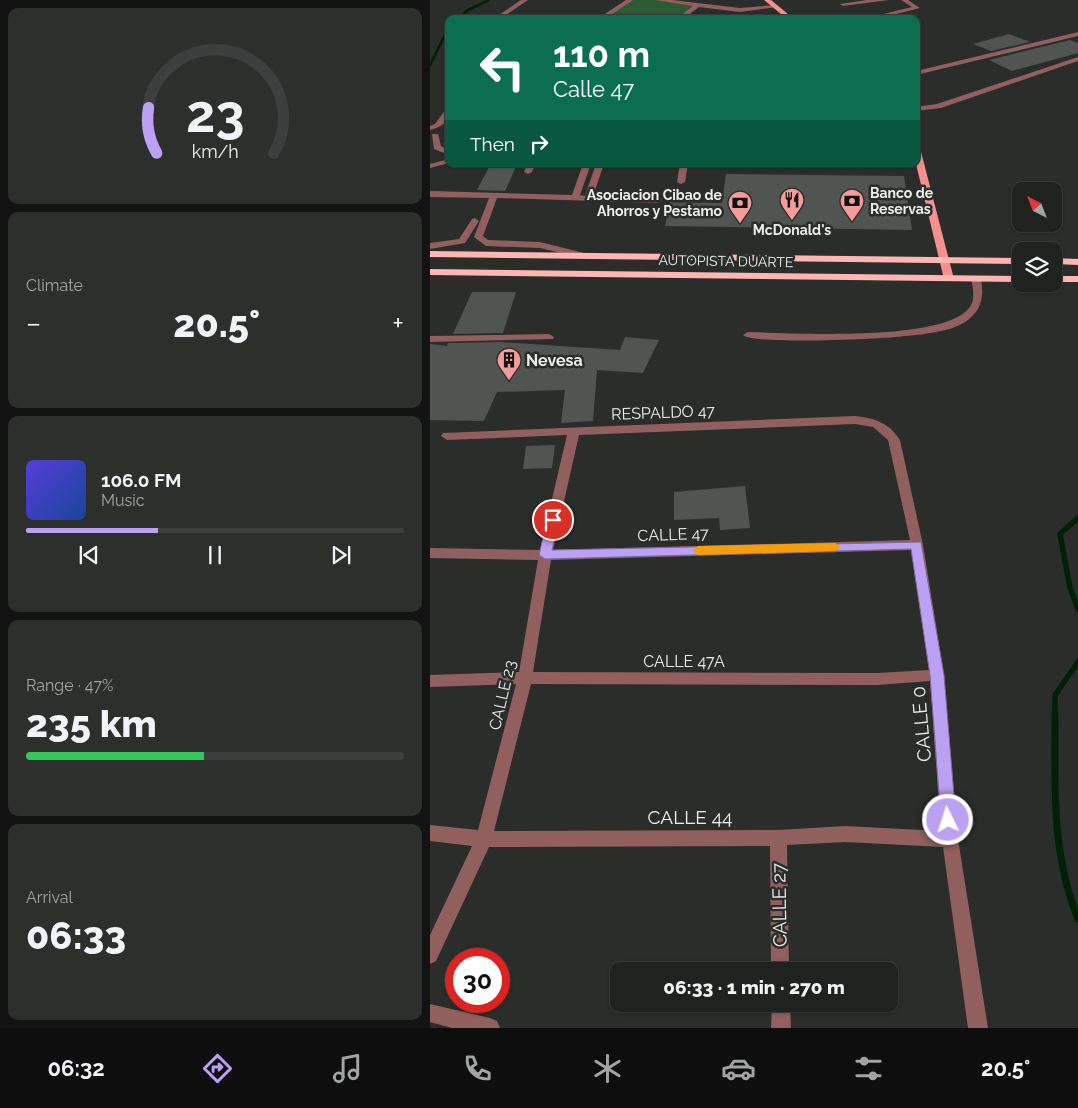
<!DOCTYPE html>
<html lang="en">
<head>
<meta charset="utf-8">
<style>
  body { margin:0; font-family:Raleway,sans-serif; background:#2d2f2d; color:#f1f3f6; height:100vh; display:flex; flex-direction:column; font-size:19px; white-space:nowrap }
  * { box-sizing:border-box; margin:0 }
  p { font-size:16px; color:#a2a4a5 }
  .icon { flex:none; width:28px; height:28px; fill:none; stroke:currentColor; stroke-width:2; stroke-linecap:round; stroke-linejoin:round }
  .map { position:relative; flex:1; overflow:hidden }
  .sheet { display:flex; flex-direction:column; gap:8px; padding:8px; background:#121312; width:430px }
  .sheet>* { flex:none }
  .hud { position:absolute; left:15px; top:15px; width:475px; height:152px; border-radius:10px; box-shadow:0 1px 4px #0004,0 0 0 1px #3d3f3e; background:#0b6e4f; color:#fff; overflow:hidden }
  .needle { width:32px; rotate:318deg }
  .controls { position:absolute; left:582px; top:182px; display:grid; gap:10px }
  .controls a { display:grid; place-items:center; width:50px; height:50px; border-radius:10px; background:#202220; box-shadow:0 1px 4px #0004,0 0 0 1px #3d3f3e; font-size:25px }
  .speed { position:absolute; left:15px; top:948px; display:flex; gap:10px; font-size:25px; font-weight:700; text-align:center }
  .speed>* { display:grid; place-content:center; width:65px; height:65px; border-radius:50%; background:#202220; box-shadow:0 1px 4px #0004,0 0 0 1px #3d3f3e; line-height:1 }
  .speed .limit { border:8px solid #d22; background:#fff; color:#111 }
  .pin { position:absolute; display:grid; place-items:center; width:42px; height:42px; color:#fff; margin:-21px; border:2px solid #fff; border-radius:50%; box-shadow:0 1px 5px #0007 }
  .me { position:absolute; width:55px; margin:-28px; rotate:356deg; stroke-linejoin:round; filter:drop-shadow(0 0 4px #0008) }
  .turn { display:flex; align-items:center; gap:18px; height:105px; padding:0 25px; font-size:22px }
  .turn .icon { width:65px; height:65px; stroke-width:2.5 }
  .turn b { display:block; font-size:35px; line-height:42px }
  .then { display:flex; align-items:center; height:48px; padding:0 25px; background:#0003; gap:10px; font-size:19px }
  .big { font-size:38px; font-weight:800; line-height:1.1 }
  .sheet .tile { flex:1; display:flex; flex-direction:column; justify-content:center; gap:8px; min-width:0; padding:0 18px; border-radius:10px; background:#2d2f2d }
  .sheet .dial { align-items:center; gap:0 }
  .dial svg { height:130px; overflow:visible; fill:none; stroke:#3d3f3e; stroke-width:7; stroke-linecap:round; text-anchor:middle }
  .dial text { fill:#f1f3f6; stroke:none }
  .song { display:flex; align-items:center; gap:15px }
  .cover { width:60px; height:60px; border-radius:8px; background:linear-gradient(135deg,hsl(250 70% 55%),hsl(220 70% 35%)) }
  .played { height:5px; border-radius:2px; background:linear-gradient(90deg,#bca0f2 35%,#3d3f3e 35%) }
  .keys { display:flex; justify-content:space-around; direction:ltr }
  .heat { display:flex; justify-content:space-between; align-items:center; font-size:28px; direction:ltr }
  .charge { height:8px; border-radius:4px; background:linear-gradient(90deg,#34c759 47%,#3d3f3e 0) }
  .trip { position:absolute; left:180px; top:962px; width:288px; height:50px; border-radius:10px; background:#202220; box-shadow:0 1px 4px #0004,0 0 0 1px #3d3f3e; font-weight:800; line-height:50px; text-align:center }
  .menu { display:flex; height:80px; justify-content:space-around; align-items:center; background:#0d0e0d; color:#a2a4a5 }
  .menu .icon { width:35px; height:35px }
  .menu .current { color:#bca0f2 }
  .menu b { font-size:22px; color:#f1f3f6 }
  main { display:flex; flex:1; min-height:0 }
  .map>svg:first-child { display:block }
  .green { fill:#2b5a34 }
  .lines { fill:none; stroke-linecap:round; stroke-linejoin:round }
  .stream-far2 { stroke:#002105; stroke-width:2.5 }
  .stream-far1 { stroke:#002105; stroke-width:5.5 }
  .stream { stroke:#002105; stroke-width:7 }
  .building { fill:#515551 }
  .minor { fill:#915f5e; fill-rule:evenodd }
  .major { fill:#f5908e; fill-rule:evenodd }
  .highway { fill:#ffb5b2; fill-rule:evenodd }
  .route { fill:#bca0f2; stroke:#7a689d }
  .slow { fill:#f59e0b }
  .labels { text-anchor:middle; stroke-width:5; stroke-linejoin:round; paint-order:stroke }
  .far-poi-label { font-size:14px; font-weight:bold; fill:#edefed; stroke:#2a2d2a; text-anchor:start }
  .far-street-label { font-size:14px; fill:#edefed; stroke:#2a2d2a }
  .poi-label { font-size:16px; font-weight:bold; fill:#edefed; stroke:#2a2d2a; text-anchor:start }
  .street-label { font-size:16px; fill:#edefed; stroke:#2a2d2a }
  .near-street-label { font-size:19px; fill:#edefed; stroke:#2a2d2a }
</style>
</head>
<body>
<main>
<section class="sheet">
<div class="tile dial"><svg viewBox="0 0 100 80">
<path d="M14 69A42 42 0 1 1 86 69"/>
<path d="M14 69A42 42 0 0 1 9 41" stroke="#bca0f2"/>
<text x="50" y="56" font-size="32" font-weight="700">23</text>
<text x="50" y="72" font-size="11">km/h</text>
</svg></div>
<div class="tile"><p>Climate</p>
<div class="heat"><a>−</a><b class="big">20.5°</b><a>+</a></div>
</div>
<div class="tile">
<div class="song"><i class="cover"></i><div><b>106.0 FM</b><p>Music</p></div></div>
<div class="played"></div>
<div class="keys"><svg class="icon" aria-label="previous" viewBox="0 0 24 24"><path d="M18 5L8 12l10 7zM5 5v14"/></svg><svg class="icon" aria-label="pause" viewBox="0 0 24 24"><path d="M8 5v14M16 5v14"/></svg><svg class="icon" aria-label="next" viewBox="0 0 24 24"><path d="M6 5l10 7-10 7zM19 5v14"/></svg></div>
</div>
<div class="tile"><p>Range · 47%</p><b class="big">235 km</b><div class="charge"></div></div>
<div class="tile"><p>Arrival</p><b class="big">06:33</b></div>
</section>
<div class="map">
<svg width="648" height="1028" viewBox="0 0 648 1028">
  <rect width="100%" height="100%" fill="#2a2d2a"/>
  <path class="green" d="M200,0H228L267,6L249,19H170Z"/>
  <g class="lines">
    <g class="stream-far2">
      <path d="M28,19L38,10L59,0"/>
      <path d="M0,65L19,27"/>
    </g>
    <g class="stream-far1">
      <path d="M648,518L630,534L640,588L648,609"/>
      <path d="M625,715V695L648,662"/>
    </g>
    <path class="stream" d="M625,714C625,784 621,853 648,919"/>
  </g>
  <g class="building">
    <path d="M579,34L600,42L561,51L543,44Z"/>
    <path d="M640,40L648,43V53L582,71L559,60Z"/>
    <path d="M59,167H86L75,191L47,190Z"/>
    <path d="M296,174L474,176L482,230L235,226L240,202L292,203Z"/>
    <path d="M42,292H86L73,333L23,334Z"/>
    <path d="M195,337L229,340L213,373L167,370L163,421L131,423L135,390L67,392L54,421L0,420V344L17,346L18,343L70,342L190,350Z"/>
    <path d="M125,445L122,468L93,469L96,446Z"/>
    <path d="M315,486L320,528L290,530L289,518L244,520V492Z"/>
  </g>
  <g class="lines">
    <g class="minor">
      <path d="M91,0H98L70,19H63Z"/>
      <path d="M196,0H203L175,19H167Z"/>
      <path d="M225,0H242L310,8L345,5L348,7L310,12L269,7L253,19H246L263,6Z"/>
      <path d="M437,0H459L413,6L410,4Z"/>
      <path d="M471,0H478L490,8L446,19H433L482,7Z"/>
      <path d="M648,32V36L486,75V71Z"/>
      <path d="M648,57V61L511,108L486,111V107L507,104Z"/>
      <path d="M16,109H19C19,122 12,127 0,130V126L5,124Z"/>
      <path d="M2,134H8L11,146L19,150V155L4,149Z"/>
      <path d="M19,159V163L0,168V164Z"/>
      <path d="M97,164H105L102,172L98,174L94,172Z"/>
      <path d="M153,164H161L150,195L155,196L166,164H174L163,196L228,197L232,200L228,203L67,198L53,236L58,240L110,242L154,253V257L151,258L110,248L56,246L44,237L59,198L0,197V191L142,195Z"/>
      <path d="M250,164H258L255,182L251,184L247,182Z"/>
      <path d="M272,164H375L371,166L327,168L276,166Z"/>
      <path d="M45,218L49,221L35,243L0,249V243L29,239L42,219Z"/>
      <path d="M546,276L551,279C554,297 552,311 535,322C519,332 495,334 476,336C455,339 323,345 313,335L318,332C359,333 521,343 541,305C545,298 543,287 541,279Z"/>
      <path d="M119,334L124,337L123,339L0,342V336Z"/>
      <path d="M425,416C445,418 459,423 470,440L493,545L514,675L528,839L558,1028H538L513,847L415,842L357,845L359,971H341L340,846L59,847L6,961L0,964V935L42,846L0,841V825L48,830L86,684L0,687V675L89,672L108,560L0,558V548L110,550L137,435L17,440L11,436L13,433ZM425,424L443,427L458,440L480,540L123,550L149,435ZM481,550L499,670L447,673L103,672L121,560ZM500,681L511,831L415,826L348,830L64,831L101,684L447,685Z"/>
      <path d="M0,1004L60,1018L67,1021L70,1028H22L0,1022Z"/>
      <path d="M342,1004H360L361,1028H341Z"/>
    </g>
    <g class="major">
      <path d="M334,0H341L364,19H357Z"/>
      <path d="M486,146L490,148L524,279L522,281H516L514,279L486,164Z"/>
    </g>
    <g class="highway">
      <path d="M0,251L591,258V264L0,257Z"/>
      <path d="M624,258L648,259V265L624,264Z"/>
      <path d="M0,269L591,276V282L0,275Z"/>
      <rect x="624" y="276" width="24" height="6"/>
    </g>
  </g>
  <path class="route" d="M123,516L129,520L122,550L491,542L514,675L526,820L524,825L518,827L513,825L511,820L500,675L481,549L115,559L109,555L117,520Z"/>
  <path class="slow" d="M405,543L411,547L405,551L268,555L262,551L268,546Z"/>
  <defs>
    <symbol id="restaurant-pin" viewBox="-11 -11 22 30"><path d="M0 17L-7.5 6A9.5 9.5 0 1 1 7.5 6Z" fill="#f59b99" stroke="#2a2d2a"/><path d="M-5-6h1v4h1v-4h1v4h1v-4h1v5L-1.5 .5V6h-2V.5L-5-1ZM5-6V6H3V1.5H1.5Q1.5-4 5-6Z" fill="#111"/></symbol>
    <symbol id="bank-pin" viewBox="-11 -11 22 30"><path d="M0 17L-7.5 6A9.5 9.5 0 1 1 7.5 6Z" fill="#f59b99" stroke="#2a2d2a"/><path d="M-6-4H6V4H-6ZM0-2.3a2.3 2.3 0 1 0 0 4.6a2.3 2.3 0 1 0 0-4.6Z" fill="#111"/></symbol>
    <symbol id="building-pin" viewBox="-11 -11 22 30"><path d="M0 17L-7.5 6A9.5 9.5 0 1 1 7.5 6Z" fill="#f59b99" stroke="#2a2d2a"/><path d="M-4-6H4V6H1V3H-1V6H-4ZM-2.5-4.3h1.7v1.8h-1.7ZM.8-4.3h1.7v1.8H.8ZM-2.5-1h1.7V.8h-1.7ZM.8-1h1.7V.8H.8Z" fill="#111"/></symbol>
  </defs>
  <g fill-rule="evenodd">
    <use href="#restaurant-pin" x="348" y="186" width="28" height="38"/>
    <use href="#bank-pin" x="408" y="187" width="28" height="38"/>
    <use href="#bank-pin" x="296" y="189" width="28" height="38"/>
    <use href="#building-pin" x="65" y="346" width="28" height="38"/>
  </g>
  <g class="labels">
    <g class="far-poi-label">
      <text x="440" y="198">Banco de<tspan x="440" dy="16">Reservas</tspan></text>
      <text x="292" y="200" text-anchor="end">Asociacion Cibao de<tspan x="292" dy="16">Ahorros y Pestamo</tspan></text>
      <text x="362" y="235" text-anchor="middle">McDonald's</text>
    </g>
    <g class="far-street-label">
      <text transform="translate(296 261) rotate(1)" y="5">AUTOPISTA DUARTE</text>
    </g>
    <g class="poi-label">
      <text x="96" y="366">Nevesa</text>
    </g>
    <g class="street-label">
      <text transform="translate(233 412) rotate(-2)" y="6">RESPALDO 47</text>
      <text transform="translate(243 534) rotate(-2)" y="6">CALLE 47</text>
      <text x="254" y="667">CALLE 47A</text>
      <text transform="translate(72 695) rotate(-77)" y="6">CALLE 23</text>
    </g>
    <g class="near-street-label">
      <text transform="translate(491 724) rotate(-95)" y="7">CALLE 0</text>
      <text x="260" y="824">CALLE 44</text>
      <text transform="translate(349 905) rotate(-91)" y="7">CALLE 27</text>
    </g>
  </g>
</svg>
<div class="controls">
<a><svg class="needle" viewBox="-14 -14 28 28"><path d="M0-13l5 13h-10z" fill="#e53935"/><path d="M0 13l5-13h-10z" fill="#a2a4a5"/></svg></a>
<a><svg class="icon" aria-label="layers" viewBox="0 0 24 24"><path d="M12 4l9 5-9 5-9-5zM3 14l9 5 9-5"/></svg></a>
</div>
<div class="speed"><div class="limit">30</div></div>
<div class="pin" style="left:123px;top:520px;background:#d93025"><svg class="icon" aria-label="arrive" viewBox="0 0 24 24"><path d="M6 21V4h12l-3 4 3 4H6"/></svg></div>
<svg class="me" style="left:518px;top:820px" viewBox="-20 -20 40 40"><circle r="17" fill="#bca0f2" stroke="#fff" stroke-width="3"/><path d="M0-11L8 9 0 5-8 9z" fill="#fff"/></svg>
<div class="trip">06:33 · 1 min · 270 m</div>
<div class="hud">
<div class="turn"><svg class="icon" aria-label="left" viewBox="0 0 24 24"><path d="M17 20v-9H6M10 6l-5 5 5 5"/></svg><div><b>110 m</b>Calle 47</div></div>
<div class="then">Then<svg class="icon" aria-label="right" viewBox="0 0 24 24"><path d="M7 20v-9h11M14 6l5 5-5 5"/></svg></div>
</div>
</div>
</main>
<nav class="menu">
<b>06:32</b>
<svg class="icon current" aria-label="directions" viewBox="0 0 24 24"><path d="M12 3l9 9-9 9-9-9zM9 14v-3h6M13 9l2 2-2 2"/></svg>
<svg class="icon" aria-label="music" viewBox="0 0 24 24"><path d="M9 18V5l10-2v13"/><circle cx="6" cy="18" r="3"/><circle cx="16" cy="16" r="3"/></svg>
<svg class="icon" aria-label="phone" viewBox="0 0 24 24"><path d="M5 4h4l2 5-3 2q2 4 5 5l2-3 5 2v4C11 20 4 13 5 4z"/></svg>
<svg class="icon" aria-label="climate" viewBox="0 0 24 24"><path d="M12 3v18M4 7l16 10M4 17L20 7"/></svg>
<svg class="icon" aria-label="car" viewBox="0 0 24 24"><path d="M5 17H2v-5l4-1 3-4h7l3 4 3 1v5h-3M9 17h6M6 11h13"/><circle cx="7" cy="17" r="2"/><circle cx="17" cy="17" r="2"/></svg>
<svg class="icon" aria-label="filters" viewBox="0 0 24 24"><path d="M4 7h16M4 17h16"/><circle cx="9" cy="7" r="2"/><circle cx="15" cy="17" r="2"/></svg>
<b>20.5°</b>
</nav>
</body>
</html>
